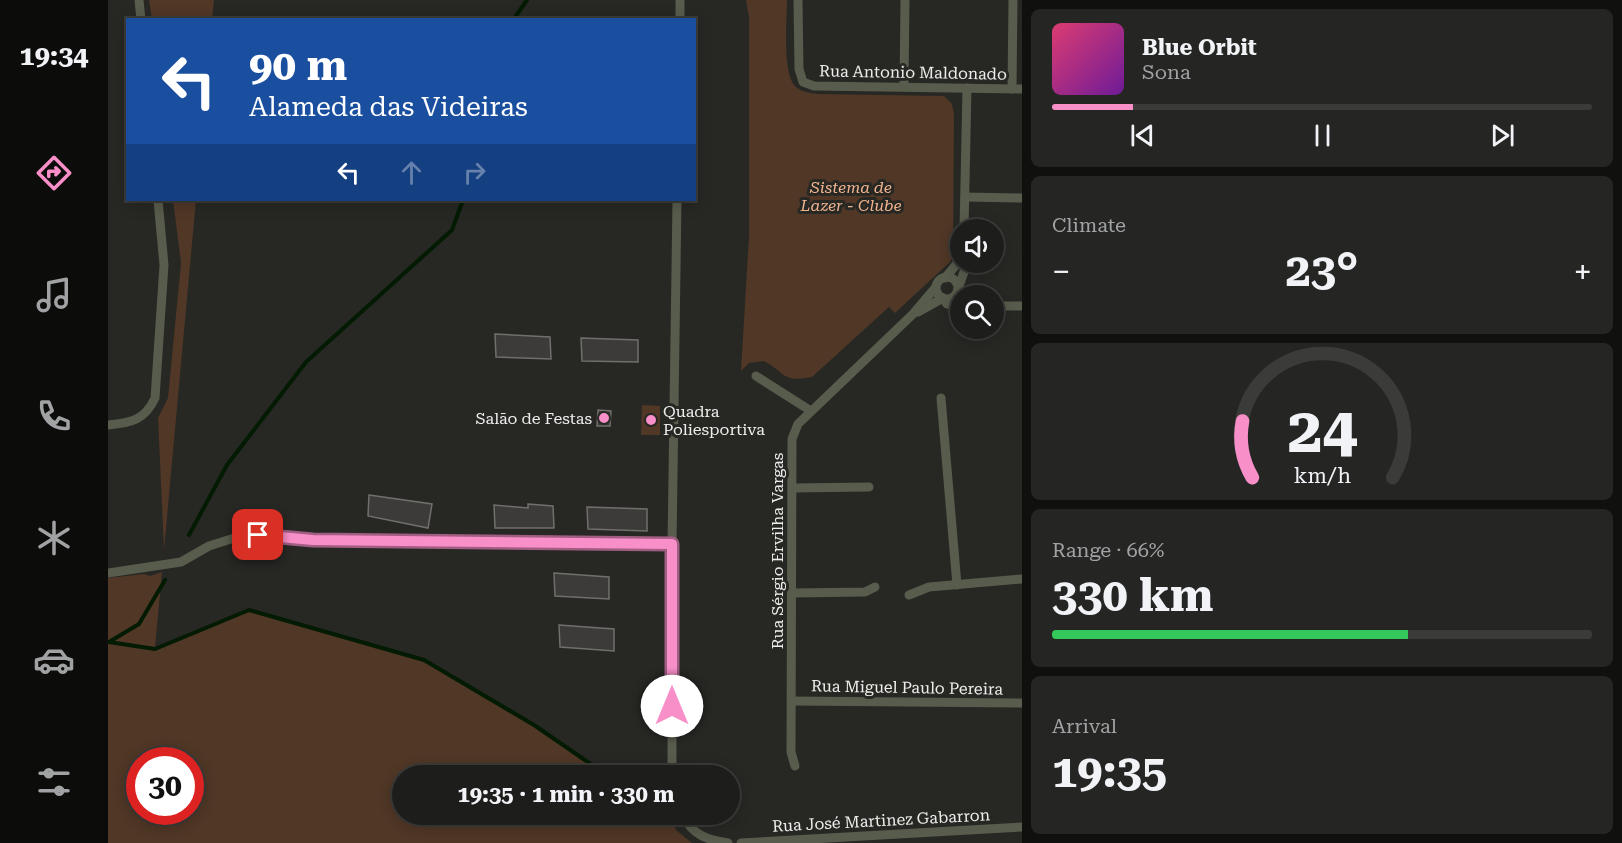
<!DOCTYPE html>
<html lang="en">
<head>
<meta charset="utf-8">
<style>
  body { margin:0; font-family:"Roboto Serif",serif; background:#252624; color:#f1f3f6; height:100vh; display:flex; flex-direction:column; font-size:22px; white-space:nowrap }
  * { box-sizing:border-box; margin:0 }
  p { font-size:20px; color:#a0a2a3 }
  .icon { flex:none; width:33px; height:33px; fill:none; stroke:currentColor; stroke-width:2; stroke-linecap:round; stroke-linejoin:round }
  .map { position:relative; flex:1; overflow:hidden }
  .drawer { display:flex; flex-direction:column; gap:9px; padding:9px; background:#10100f; width:600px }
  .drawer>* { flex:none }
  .top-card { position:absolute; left:18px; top:18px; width:570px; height:183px; border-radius:0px; box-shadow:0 3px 15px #0003,0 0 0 2px #3b3b3a; background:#1a4fa0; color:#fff; overflow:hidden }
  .controls { position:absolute; left:842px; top:219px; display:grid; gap:12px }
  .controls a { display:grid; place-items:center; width:54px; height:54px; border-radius:50%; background:#1d1d1b; box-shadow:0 3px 15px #0003,0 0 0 2px #3b3b3a; font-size:30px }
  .speed { position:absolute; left:18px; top:747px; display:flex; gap:12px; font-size:30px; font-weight:700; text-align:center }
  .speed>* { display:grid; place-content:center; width:78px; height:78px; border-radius:50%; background:#1d1d1b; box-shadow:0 3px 15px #0003,0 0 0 2px #3b3b3a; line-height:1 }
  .speed .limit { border:9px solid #d22; background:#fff; color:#111 }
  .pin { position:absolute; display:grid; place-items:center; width:51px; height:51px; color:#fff; margin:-26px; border-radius:12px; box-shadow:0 3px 9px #0006 }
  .me { position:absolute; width:66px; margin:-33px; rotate:0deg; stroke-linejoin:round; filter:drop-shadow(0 0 4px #0008) }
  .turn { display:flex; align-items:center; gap:21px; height:126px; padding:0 24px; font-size:27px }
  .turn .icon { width:78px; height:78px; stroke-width:2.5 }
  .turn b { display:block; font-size:42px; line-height:51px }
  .lanes { display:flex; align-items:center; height:57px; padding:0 24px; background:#0003; justify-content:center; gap:30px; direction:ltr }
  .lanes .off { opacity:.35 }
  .big { font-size:45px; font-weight:700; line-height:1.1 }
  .drawer .tile { flex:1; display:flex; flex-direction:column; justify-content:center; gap:9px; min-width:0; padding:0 21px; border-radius:9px; background:#252624 }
  .drawer .dial { align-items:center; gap:0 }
  .dial svg { height:156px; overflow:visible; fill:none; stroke:#3b3b3a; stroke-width:7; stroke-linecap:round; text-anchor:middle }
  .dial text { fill:#f1f3f6; stroke:none }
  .song { display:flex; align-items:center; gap:18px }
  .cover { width:72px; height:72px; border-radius:9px; background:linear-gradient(135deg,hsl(340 70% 55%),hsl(280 70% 35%)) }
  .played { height:6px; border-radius:3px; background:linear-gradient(90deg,#f98fc8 15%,#3b3b3a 15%) }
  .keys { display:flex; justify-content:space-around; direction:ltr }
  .heat { display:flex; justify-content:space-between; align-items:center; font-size:33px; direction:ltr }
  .charge { height:9px; border-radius:4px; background:linear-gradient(90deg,#34c759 66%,#3b3b3a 0) }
  .trip { position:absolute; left:284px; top:765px; width:348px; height:60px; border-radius:30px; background:#1d1d1b; box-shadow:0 3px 15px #0003,0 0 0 2px #3b3b3a; font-weight:700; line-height:60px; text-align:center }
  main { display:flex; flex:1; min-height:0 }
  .menu { display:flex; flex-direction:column; width:108px; justify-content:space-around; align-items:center; background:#0c0c0b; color:#a0a2a3 }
  .menu .icon { width:42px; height:42px }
  .menu .active { color:#f98fc8 }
  .menu b { font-size:27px; color:#f1f3f6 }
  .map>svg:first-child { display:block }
  .green { fill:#503726; fill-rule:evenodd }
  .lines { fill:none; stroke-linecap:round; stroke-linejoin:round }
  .stream { stroke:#031b02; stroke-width:4 }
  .building { fill:#3d3b39; stroke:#716f6c; stroke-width:1.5 }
  .street { stroke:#575c4c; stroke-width:9 }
  .route-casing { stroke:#a25d82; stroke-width:15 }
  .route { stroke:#f98fc8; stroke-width:10 }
  .poi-dot { fill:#f98fc8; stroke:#272724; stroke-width:2 }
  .labels { text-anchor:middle; stroke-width:6; stroke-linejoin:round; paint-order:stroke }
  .street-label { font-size:16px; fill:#ededeb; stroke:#272724 }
  .park-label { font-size:16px; font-style:italic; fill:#efb38d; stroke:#272724 }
  .poi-label { font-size:16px; fill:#ededeb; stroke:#272724; text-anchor:start }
</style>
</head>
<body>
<main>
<nav class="menu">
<b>19:34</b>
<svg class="icon active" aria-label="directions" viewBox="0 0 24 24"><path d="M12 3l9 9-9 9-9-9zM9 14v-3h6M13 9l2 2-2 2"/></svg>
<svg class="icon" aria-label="music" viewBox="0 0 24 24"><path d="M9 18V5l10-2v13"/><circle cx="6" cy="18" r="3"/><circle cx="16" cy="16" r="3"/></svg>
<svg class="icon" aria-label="phone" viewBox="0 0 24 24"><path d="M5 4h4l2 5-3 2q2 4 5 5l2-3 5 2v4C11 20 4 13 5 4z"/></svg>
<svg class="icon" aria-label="climate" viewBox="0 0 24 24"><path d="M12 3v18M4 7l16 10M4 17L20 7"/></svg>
<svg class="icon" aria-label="car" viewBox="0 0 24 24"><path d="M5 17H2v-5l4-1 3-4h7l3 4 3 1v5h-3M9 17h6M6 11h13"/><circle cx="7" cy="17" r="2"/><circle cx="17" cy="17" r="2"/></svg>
<svg class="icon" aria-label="filters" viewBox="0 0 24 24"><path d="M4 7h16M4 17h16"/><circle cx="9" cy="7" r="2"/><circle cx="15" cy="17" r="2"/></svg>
</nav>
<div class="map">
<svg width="914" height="843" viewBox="0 0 914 843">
  <rect width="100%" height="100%" fill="#272724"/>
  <g class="green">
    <path d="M41,0H106L104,19H44Z"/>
    <path d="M638,0H679C679,20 674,72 687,86C693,92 702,93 710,94L836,96L844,104L846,115L845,256L842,262L787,313L781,307L704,377C674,383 678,373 656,361L641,363L633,371L641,236V17Z"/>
    <path d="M65,200H88L56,550L50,418L60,398L73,263Z"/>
    <path d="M534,405L552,406V435H533Z"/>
    <path d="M54,572L47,648L141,610L217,631L316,660L426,725L500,775L294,776V814L560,815L568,830L584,843H0V578L36,574L42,576ZM32,760H82V812H32Z"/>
  </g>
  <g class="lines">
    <g class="stream">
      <path d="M405,20L419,0"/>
      <path d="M81,535L119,465L198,362L344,230L355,200"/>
      <path d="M1,642L47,649L141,610L316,660L426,725L500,776"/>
      <path d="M1,642L31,624L57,580"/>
    </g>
  </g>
  <g class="building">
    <path d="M387,334L442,337L443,359L388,357Z"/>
    <path d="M473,338L530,340V362L474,361Z"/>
    <path d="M490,410L503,411L502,426H489Z"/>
    <path d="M261,495L324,504L320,528L260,516Z"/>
    <path d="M420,504L445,506L446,528H387L386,505L420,508Z"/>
    <path d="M479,507L539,509V531L480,529Z"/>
    <path d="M446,573L501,577V599L447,596Z"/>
    <path d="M451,625L506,629V651L452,647Z"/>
  </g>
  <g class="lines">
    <g class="street">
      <path d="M31,0L33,20"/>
      <path d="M690,0L691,69L695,82L706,86L914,89"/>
      <path d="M572,20V1"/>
      <path d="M796,86L797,0"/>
      <path d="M904,89L905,0"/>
      <path d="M857,197L914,198"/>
      <path d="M856,230L859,88"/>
      <path d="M857,262L856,272L850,289L861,296"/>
      <circle cx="839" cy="288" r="11"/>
      <path d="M837,278L852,260"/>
      <path d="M885,306H914"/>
      <path d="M810,312L835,298L839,304L852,306"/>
      <path d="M648,376L703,411"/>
      <path d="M833,398L849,585"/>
      <path d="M0,425C23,423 37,420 47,398L56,265L50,200"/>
      <path d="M685,488L761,487"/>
      <path d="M0,573L73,562L101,546L123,539L150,535L205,540L564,544"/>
      <path d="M686,593L757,592L767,587"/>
      <path d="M801,595L821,587L914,579"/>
      <path d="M684,701L914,703"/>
      <path d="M687,766L683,752L684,439L690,424L805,314L828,287"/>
      <path d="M564,776V544L569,200"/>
      <path d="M574,814C584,835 599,840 620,843"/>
      <path d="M633,843L914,827"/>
    </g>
  </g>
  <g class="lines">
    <defs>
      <path id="route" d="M150,535L205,540L564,544V706"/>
    </defs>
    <use href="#route" class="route-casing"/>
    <use href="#route" class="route"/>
  </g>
  <g class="poi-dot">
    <circle cx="496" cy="418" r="6"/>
    <circle cx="543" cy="420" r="6"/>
  </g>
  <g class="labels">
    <g class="street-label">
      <text transform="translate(805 72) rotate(1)" y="6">Rua Antonio Maldonado</text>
      <text transform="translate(669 551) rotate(-90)" y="6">Rua Sérgio Ervilha Vargas</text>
      <text transform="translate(799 687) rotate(1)" y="6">Rua Miguel Paulo Pereira</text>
      <text transform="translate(773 820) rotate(-3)" y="6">Rua José Martinez Gabarron</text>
    </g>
    <g class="park-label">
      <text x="743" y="193">Sistema de<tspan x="743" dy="18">Lazer - Clube</tspan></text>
    </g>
    <g class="poi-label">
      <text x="555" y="417">Quadra<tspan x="555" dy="18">Poliesportiva</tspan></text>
      <text x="484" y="424" text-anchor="end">Salão de Festas</text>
    </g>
  </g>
</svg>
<div class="controls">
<a><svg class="icon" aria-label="sound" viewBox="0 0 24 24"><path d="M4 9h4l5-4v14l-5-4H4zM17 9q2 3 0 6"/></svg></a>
<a><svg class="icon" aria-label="search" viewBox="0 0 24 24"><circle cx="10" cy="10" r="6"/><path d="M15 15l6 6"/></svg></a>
</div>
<div class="speed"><div class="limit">30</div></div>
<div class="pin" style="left:150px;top:535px;background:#d93025"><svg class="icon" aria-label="arrive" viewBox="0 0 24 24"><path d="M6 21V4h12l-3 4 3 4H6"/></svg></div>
<svg class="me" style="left:564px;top:706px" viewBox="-20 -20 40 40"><circle r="19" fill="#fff"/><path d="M0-13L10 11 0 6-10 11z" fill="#f98fc8"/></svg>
<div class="trip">19:35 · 1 min · 330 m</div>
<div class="top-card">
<div class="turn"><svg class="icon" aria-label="left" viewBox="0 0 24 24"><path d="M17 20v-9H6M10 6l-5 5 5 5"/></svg><div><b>90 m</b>Alameda das Videiras</div></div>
<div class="lanes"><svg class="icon" aria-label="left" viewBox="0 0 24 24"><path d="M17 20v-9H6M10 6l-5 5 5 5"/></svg><svg class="icon off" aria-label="ahead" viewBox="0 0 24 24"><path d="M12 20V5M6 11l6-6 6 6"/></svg><svg class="icon off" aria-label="right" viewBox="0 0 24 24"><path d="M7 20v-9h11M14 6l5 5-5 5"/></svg></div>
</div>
</div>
<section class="drawer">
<div class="tile">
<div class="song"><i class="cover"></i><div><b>Blue Orbit</b><p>Sona</p></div></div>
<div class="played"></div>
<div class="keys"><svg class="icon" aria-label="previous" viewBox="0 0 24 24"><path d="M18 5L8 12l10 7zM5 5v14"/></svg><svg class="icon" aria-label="pause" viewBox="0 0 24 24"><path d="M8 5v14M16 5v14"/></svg><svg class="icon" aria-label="next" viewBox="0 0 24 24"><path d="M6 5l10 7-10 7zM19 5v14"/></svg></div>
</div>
<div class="tile"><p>Climate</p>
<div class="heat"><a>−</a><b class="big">23°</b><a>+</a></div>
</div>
<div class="tile dial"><svg viewBox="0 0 100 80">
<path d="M14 69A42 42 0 1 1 86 69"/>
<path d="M14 69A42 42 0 0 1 9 40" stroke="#f98fc8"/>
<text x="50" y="56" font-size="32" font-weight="700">24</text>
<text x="50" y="72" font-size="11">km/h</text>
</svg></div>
<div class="tile"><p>Range · 66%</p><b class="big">330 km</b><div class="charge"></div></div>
<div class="tile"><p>Arrival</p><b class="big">19:35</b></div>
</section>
</main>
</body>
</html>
